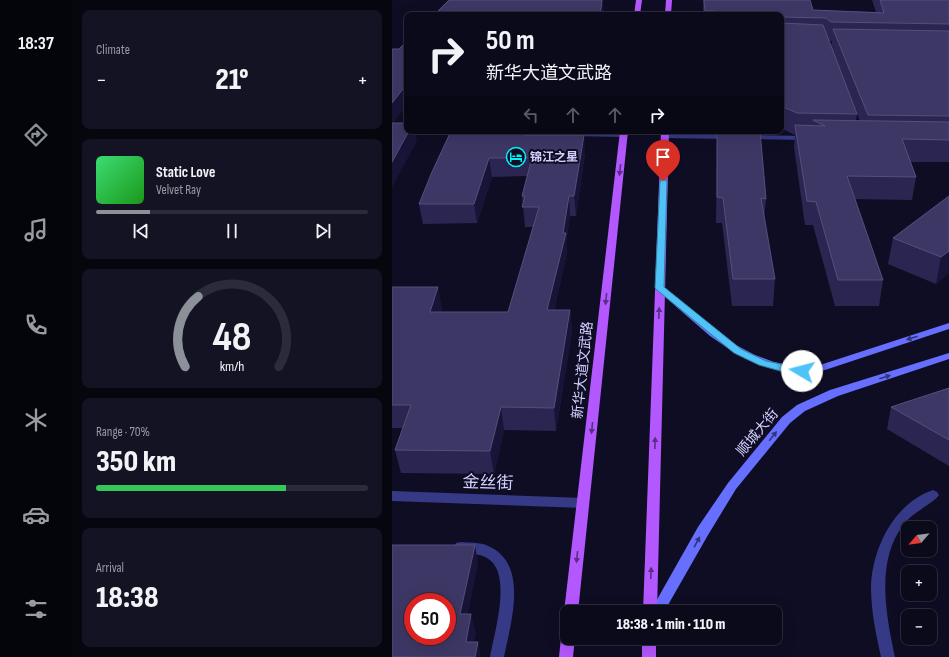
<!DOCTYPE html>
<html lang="en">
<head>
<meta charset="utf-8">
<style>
  body { margin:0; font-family:"Sofia Sans Condensed","Noto Sans SC",sans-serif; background:#141324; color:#f1f3f6; height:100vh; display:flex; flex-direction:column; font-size:15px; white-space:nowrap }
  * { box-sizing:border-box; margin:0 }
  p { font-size:13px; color:#9a9aa3 }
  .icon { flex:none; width:22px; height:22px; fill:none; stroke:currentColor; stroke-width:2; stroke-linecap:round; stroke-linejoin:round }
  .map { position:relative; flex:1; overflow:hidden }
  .details { display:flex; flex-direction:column; gap:10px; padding:10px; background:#06060f; width:320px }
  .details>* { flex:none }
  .guide { position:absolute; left:12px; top:12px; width:380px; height:122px; border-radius:8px; box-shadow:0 4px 16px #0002,0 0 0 1px #2b2b3a; background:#0b0a1b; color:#f1f3f6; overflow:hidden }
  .needle { width:26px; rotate:242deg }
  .tools { position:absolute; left:509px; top:521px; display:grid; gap:8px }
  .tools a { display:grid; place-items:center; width:36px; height:36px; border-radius:8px; background:#0b0a1b; box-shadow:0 4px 16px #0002,0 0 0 1px #2b2b3a; font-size:20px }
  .speed { position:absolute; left:12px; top:593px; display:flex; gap:8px; font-size:20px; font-weight:700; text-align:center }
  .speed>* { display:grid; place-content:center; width:52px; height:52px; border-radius:50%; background:#0b0a1b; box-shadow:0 4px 16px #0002,0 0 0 1px #2b2b3a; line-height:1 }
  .speed .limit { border:6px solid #d22; background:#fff; color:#111 }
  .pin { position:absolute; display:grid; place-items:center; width:34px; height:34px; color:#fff; margin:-41px -17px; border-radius:50% 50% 50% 0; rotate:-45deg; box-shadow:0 0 4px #0007 }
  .pin .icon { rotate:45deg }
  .me { position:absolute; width:44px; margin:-22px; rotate:278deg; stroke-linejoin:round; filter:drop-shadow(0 0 3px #0008) }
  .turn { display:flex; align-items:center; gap:14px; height:84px; padding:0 16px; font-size:18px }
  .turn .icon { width:52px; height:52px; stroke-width:2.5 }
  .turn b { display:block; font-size:28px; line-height:34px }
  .lanes { display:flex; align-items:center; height:38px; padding:0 16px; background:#0003; justify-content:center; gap:20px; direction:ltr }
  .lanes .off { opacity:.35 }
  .big { font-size:30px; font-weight:800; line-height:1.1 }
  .details .widget { flex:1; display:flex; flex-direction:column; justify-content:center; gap:6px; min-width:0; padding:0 14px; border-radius:8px; background:#141324 }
  .details .dial { align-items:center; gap:0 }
  .dial svg { height:104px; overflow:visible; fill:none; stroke:#2b2b3a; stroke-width:7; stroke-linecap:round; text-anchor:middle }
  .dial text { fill:#f1f3f6; stroke:none }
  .song { display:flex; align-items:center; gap:12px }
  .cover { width:48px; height:48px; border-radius:6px; background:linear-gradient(135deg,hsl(140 70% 55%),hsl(120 70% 35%)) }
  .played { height:4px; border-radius:2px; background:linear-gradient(90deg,#8c9099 20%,#2b2b3a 20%) }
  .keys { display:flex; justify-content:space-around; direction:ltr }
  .heat { display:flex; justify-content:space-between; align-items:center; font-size:22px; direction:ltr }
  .charge { height:6px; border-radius:3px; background:linear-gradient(90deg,#34c759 70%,#2b2b3a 0) }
  .trip { position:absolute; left:168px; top:605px; width:222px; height:40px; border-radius:8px; background:#0b0a1b; box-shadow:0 4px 16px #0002,0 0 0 1px #2b2b3a; font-weight:800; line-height:40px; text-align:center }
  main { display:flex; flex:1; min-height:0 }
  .tabs { display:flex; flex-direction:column; width:72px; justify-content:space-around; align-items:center; background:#04040b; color:#9a9aa3 }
  .tabs .icon { width:28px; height:28px }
  .tabs .on { color:#8c9099 }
  .tabs b { font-size:18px; color:#f1f3f6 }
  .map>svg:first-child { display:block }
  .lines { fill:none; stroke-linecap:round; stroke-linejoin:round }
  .service { fill:#363985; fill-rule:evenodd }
  .minor { fill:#363985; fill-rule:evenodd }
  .secondary { fill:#676fff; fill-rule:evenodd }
  .primary { fill:#b357ff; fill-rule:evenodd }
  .wall { fill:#2b2552; fill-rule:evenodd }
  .shaded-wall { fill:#181438 }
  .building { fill:#3d3765; stroke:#544f7d; fill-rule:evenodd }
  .oneway { fill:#592e87 }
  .oneway2 { fill:#32347c }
  .route { fill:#4fc3f7; stroke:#337fa1 }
  .labels { text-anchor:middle; stroke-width:4; stroke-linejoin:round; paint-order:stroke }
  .far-poi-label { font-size:12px; font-weight:bold; fill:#d2d0ff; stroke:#0f0d24; text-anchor:start }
  .street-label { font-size:14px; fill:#d2d0ff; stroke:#0f0d24 }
  .near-street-label { font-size:17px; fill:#d2d0ff; stroke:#0f0d24 }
</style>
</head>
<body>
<main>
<nav class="tabs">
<b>18:37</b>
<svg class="icon on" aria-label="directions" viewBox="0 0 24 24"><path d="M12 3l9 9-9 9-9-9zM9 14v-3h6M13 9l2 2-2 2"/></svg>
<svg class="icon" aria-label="music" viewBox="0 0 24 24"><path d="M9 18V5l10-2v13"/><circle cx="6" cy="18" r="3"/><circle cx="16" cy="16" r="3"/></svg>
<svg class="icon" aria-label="phone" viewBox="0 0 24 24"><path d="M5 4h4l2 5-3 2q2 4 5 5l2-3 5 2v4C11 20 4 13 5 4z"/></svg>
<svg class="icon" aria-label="climate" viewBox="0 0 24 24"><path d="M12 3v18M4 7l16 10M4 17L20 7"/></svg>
<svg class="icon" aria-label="car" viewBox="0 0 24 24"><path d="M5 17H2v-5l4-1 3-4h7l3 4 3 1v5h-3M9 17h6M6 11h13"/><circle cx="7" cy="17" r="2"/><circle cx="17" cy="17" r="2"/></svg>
<svg class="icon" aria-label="filters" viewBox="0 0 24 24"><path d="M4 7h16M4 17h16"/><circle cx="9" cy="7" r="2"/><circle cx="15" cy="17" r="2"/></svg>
</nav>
<section class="details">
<div class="widget"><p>Climate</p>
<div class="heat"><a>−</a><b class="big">21°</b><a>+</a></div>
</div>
<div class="widget">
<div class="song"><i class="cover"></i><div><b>Static Love</b><p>Velvet Ray</p></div></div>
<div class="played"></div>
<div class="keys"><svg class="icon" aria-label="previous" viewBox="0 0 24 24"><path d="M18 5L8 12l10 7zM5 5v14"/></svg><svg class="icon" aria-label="pause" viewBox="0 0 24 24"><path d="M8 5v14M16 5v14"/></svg><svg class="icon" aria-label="next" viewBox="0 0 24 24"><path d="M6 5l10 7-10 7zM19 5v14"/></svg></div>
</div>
<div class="widget dial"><svg viewBox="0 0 100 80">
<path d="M14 69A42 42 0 1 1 86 69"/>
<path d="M14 69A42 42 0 0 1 24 15" stroke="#8c9099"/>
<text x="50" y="56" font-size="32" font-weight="700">48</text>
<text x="50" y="72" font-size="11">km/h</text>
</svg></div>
<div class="widget"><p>Range · 70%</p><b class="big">350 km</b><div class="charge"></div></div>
<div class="widget"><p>Arrival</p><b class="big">18:38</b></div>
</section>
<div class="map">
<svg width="557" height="657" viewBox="0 0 557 657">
  <rect width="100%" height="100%" fill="#0f0d24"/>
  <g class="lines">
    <g class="service">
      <path d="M541,490L545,492L547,495C543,502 520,513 512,524C483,561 494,615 503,657H489C484,634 479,611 479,587C480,549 502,503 541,490Z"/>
      <path d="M69,542C77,543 86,542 94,545C138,562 119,622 112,657H98C102,634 119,579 99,561C90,552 76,555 64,551L62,547L64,543Z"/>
    </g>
    <g class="minor">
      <path d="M0,129H15V131L76,132L72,134L0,133Z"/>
      <path d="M121,131L232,133L236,135L232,137L124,135H121Z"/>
      <path d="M270,134L337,135L341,137L337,139L273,138L269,136Z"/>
      <path d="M352,135L415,136L419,138L415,140L355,139L351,137Z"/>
      <path d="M0,491L191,498L195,500L197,503L195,506L191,508L0,501Z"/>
    </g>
    <g class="secondary">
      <path d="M268,285L271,286L325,332L344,345L363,355L382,362L403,366L428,365L557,323V329L433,370L403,372L377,368L356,360L337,349L318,336L265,290L263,288Z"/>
      <path d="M557,353V359L446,396L413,411L398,423L344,489L316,535L272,612H258L306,527L336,483L390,417L405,405L438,390Z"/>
    </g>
    <g class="primary">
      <path d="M244,0H250L248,15H242Z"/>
      <path d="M274,0H280L279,15H273Z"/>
      <path d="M228,131H236L186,612H175V617L172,612Z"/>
      <path d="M269,131H277L265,612H251Z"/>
      <path d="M175,632V638H183L181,657H167L169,638L171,634Z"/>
      <rect x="250" y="638" width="14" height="19"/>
    </g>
  </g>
  <g class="wall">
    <path d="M57,0L212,10L211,15H42Z"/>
    <path d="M311,0H418L421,10L484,12L480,0H557V162H518L524,177L520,200L463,199L491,280L487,306H443L421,225H413L402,147L403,135L389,128V15H311ZM437,41H440L439,47ZM461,105L468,121H464L465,114Z"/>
    <path d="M59,131H138V135L193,153L184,216H178L174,243L175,253L162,310H178L180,331L164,431L112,430L102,474L9,473L3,450L11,428H0V287L50,308L49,312H116L141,227H133L130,196L135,176L100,177L85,223L31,224L27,204Z"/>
    <path d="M325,131L374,199L372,219L383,279L381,306H340L330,223H324Z"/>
    <path d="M557,196V273L544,284L496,264L501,238Z"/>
    <path d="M557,388V466L495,429L499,407Z"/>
  </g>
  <g class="shaded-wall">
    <path d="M210,0H211L212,10L211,15H208Z"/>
    <path d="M15,84V105L0,125V103Z"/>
    <path d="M17,131H23L25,141L0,187V162Z"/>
    <path d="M133,131H138V137L132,135Z"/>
    <path d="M192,135L193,153L184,216L182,196Z"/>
    <path d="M97,158L100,177L85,223L82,204Z"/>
    <path d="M177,196L178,216L174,243L175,253L157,331L155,310Z"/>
    <path d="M557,251V273L544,284L549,257Z"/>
    <path d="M46,287L50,308L42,334L38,312Z"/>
    <path d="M178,310L180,331L164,431L162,408Z"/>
    <path d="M109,407L112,430L102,474L98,451Z"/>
    <path d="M83,545L86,564L72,633L68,614Z"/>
    <path d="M79,614L84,633L79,657L74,642Z"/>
    <path d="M86,642L89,657H83Z"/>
  </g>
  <g class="building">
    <path d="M57,0H210L208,15H91L85,12L84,15H42Z"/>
    <path d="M312,0H418L421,10L492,13L488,0H557V24L439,22L434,18L389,17L390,23L431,25L465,114L405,113L389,106V15H322V11H313Z"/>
    <path d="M441,29L557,31V116L476,115Z"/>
    <path d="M15,41V84L0,103V49H7Z"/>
    <path d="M421,120L557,122V140L510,139L524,177L455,176L491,280H446L424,202L415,201L403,125L433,126Z"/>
    <path d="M0,123H15V131H17L0,162Z"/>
    <path d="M59,131H133L132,135H192L182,196H177L171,233H174L155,310H178L162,408L109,407L98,451L3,450L19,405H0V287H46L38,312H116L147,207H130L133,196H130L140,158H97L82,204H27L40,172Z"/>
    <path d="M325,131H368L374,199L369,198L383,279H341L331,198L325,197Z"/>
    <path d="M557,196V251L549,257L501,238Z"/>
    <path d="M557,388V440L499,407Z"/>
    <path d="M0,545H83L68,614H79L74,642H86L83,657H0ZM21,602H55V636H21Z"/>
  </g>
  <defs><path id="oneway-solid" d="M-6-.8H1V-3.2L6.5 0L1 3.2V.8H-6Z"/></defs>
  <g class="oneway">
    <use href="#oneway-solid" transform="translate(228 170) rotate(96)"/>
    <use href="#oneway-solid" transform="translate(214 299) rotate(96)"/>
    <use href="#oneway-solid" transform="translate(267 313) rotate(-88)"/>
    <use href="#oneway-solid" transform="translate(200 428) rotate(96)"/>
    <use href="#oneway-solid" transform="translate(263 443) rotate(-88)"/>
    <use href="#oneway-solid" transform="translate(185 557) rotate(96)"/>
    <use href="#oneway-solid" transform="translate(259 573) rotate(-88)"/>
  </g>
  <g class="oneway2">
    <use href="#oneway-solid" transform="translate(520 338) rotate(162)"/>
    <use href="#oneway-solid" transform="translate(493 377) rotate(-18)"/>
    <use href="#oneway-solid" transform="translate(381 436) rotate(-51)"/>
    <use href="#oneway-solid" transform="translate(305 542) rotate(-61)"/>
  </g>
  <path class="route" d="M271,179L275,181L272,287L349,349L374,361L413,369L414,371L413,373L392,372L367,365L342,353L265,290L263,288L268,181Z"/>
  <defs>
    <symbol id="hotel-ring" viewBox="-11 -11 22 22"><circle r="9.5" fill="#0f0d24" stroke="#00f5fb" stroke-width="1.5"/><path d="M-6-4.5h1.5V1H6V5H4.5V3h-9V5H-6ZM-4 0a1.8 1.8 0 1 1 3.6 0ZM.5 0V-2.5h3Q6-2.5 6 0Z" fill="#00f5fb"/></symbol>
  </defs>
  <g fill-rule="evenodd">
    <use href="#hotel-ring" x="113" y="146" width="22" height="22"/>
  </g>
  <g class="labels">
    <g class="far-poi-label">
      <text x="138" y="161">锦江之星</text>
    </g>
    <g class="street-label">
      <text transform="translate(190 370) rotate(-84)" y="5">新华大道文武路</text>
      <text transform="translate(365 432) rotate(-50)" y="5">顺城大街</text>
    </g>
    <g class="near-street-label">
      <text transform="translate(96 482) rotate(2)" y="6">金丝街</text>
    </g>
  </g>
</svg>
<div class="tools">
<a><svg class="needle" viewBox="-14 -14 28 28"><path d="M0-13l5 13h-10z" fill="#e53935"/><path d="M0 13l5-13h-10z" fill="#9a9aa3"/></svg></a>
<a>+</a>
<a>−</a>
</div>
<div class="speed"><div class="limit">50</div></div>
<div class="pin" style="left:271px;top:181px;background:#d93025"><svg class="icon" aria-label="arrive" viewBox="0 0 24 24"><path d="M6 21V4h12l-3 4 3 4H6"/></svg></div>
<svg class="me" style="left:410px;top:371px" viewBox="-20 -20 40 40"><circle r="19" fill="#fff"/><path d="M0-13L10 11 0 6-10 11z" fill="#4fc3f7"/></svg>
<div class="trip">18:38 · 1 min · 110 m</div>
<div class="guide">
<div class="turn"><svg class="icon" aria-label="right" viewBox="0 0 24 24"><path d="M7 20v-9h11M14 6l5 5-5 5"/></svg><div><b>50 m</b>新华大道文武路</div></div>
<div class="lanes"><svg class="icon off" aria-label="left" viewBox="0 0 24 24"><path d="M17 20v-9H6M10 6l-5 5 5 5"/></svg><svg class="icon off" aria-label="ahead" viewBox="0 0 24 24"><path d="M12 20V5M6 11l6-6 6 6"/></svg><svg class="icon off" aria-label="ahead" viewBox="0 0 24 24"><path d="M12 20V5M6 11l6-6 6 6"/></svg><svg class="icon" aria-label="right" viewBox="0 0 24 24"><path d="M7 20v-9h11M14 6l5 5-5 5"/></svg></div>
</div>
</div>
</main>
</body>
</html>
